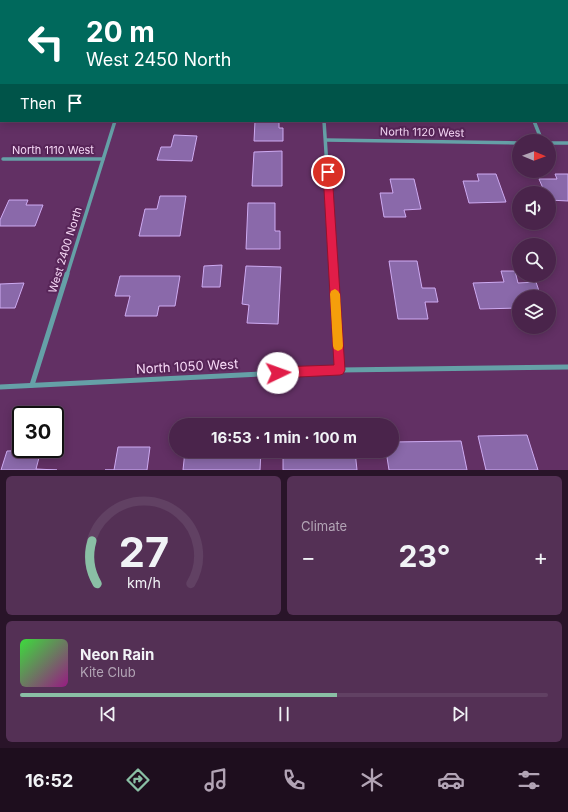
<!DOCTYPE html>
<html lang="en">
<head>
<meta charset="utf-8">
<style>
  body { margin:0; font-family:Inter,sans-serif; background:#543055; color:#f1f3f6; height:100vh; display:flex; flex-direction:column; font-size:15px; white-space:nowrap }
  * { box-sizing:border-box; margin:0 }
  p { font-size:13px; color:#b2a4b5 }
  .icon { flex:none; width:22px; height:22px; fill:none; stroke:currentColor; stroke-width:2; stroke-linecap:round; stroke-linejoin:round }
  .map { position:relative; height:470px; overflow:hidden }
  .panel { display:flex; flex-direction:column; gap:6px; padding:6px; background:#291429; flex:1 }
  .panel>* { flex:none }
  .hud { position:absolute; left:0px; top:0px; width:568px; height:122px; box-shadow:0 2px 10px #0003,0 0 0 1px #614163; background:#00695c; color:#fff; overflow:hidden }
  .needle { width:26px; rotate:91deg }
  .tools { position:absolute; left:512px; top:134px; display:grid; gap:8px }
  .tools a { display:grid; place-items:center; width:44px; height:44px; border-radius:50%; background:#4a244b; box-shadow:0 2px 10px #0003,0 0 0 1px #614163; font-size:20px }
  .speed { position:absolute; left:12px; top:406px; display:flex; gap:8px; font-size:20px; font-weight:700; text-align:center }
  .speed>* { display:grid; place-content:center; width:52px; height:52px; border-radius:50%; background:#4a244b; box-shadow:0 2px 10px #0003,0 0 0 1px #614163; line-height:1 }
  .speed .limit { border:2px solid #111; border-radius:6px; background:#fff; color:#111 }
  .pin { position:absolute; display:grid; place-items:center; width:34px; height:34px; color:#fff; margin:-17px; border:2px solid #fff; border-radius:50%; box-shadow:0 1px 4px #0007 }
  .me { position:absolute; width:44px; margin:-22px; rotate:87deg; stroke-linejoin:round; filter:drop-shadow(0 0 3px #0008) }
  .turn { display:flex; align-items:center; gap:14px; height:84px; padding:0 20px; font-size:18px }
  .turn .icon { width:52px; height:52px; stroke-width:2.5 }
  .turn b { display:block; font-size:28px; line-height:34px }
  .then { display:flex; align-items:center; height:38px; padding:0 20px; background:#0003; gap:8px; font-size:15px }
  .big { font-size:30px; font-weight:700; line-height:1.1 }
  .panel .card { flex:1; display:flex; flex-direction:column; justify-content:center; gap:6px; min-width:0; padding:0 14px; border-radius:6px; background:#543055 }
  .panel .dial { align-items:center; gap:0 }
  .dial svg { height:104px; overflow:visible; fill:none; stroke:#614163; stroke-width:7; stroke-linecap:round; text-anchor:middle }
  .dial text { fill:#f1f3f6; stroke:none }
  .song { display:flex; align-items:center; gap:12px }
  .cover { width:48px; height:48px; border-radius:6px; background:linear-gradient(135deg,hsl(120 70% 55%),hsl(310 70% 35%)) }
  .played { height:4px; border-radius:2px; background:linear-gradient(90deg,#8abfa5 60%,#614163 60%) }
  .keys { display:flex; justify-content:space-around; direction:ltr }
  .heat { display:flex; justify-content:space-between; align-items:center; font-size:22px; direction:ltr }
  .panel .tiles { flex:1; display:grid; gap:6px; grid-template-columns:1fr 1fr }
  .card:last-child { grid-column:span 2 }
  .trip { position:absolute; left:169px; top:418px; width:230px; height:40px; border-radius:20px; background:#4a244b; box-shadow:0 2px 10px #0003,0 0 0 1px #614163; font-weight:700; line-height:40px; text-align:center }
  .tabs { display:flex; height:64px; justify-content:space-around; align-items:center; background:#1e0e1e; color:#b2a4b5 }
  .tabs .icon { width:28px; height:28px }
  .tabs .selected { color:#8abfa5 }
  .tabs b { font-size:18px; color:#f1f3f6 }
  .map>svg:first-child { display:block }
  .building { fill:#8a69aa; stroke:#ceabf2 }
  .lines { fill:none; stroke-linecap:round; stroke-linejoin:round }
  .street-far1 { stroke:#65a0a7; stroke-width:3.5 }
  .street { stroke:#65a0a7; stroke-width:5 }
  .route { fill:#e11d48; stroke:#92132f }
  .slow { fill:#f59e0b }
  .labels { text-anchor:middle; stroke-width:4; stroke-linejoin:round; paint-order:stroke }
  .street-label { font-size:11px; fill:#f6d8f6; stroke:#572558 }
  .near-street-label { font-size:13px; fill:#f6d8f6; stroke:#572558 }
</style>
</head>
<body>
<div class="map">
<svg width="568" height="470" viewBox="0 0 568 470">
  <rect width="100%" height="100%" fill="#623064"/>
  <g class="building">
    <path d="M255,121H279V128H283V141H254Z"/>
    <path d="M174,135L197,136L192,161L157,160L161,147H171Z"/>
    <path d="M282,151V186H252L254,152Z"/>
    <path d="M477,174H496L506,202L469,203L463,181H479Z"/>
    <path d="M555,174H568V201L549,200V193H545L539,179H557Z"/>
    <path d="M390,179H414L421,209L404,210L406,217H384L380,193H393Z"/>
    <path d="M160,196H186L180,236H139L145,209H157Z"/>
    <path d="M9,200H28L26,205H43L35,226H0V220Z"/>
    <path d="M248,203H275V231H280V249H246Z"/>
    <path d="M389,261H417L422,288H435L438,302H425L428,319H398Z"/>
    <path d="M222,265L220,287H202L204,266Z"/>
    <path d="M246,266L281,267L278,324L247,323L249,305L242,304Z"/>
    <path d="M501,271H515L518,283L536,282L541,297H519V308L480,309L473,283L504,282Z"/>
    <path d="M120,276H180L175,306H159L157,316H125L130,296H115Z"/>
    <path d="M24,283L15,308H0V284Z"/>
    <path d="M527,435L538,470H486L478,436Z"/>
    <path d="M461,441L467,470H389L386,451H392V442Z"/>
    <path d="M118,447H150L147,470H105H114Z"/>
    <path d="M41,450L36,469L57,470H1L7,451Z"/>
    <path d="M185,451H261L260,470H183Z"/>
    <path d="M283,451H355L357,470H283Z"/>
  </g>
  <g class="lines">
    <g class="street-far1">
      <path d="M324,121L334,275"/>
      <path d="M534,121L542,141"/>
      <path d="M326,140L519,143"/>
      <path d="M549,143H568"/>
      <path d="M3,159H103"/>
      <path d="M67,275L115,121"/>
    </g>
    <g class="street">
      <path d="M334,274L340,370"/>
      <path d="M32,385L67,274"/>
      <path d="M0,387L340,370L568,367"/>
    </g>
  </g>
  <path class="route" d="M328,168L332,172L345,370L343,374L340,375L278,378L274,377L273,373L274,369L278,367L334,365L323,172Z"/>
  <path class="slow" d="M335,289L338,291L340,294L343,346L342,349L338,351L334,349L333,346L330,294L331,291Z"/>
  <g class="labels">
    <g class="street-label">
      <text transform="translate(422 132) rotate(1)" y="4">North 1120 West</text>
      <text x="53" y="154">North 1110 West</text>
      <text transform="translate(65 250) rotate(-73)" y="4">West 2400 North</text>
    </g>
    <g class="near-street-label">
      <text transform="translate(187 366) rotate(-3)" y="5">North 1050 West</text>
    </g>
  </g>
</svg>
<div class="tools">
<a><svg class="needle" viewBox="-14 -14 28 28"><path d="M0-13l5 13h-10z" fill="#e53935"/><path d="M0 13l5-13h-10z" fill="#b2a4b5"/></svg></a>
<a><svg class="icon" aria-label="sound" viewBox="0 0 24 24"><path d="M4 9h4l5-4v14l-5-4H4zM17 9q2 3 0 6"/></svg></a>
<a><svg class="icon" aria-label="search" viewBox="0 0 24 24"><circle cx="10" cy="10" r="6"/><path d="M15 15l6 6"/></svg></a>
<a><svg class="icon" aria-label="layers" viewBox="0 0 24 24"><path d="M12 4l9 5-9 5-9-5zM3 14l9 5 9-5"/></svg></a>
</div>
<div class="speed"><div class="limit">30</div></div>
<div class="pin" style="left:328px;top:172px;background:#d93025"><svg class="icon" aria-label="arrive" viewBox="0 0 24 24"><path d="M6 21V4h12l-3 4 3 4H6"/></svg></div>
<svg class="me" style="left:278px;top:373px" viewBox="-20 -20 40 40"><circle r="19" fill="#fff"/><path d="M0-13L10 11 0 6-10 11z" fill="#e11d48"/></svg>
<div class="trip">16:53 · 1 min · 100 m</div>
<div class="hud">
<div class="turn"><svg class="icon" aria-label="left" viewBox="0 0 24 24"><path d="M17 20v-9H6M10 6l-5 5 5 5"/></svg><div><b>20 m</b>West 2450 North</div></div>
<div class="then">Then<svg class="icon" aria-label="arrive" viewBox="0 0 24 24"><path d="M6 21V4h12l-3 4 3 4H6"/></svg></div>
</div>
</div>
<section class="panel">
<div class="tiles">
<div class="card dial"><svg viewBox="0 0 100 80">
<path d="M14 69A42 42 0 1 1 86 69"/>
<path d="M14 69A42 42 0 0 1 10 36" stroke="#8abfa5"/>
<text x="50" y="56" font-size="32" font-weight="700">27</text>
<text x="50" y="72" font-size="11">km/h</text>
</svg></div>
<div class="card"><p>Climate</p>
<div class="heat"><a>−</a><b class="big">23°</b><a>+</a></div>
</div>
<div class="card">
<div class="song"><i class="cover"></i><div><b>Neon Rain</b><p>Kite Club</p></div></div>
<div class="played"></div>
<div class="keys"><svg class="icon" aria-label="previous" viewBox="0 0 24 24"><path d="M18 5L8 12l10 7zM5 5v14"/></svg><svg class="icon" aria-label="pause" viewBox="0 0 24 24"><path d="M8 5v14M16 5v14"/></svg><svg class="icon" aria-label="next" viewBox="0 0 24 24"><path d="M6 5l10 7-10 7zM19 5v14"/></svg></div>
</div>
</div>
</section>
<nav class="tabs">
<b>16:52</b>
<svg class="icon selected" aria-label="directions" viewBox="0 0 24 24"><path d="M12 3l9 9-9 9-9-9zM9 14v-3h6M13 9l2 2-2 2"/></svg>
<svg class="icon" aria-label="music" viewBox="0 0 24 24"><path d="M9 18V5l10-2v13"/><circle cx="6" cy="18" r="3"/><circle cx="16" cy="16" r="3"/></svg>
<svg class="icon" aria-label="phone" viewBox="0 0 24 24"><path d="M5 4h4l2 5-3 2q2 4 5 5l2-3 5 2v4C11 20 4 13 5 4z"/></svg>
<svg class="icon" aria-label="climate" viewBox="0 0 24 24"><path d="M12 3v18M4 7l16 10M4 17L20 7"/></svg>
<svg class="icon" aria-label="car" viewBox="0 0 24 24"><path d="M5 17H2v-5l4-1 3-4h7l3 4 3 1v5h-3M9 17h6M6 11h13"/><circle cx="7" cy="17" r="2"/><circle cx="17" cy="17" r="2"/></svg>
<svg class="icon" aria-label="filters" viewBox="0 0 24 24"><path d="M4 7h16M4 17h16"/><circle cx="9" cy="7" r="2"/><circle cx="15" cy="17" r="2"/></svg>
</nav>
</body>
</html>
